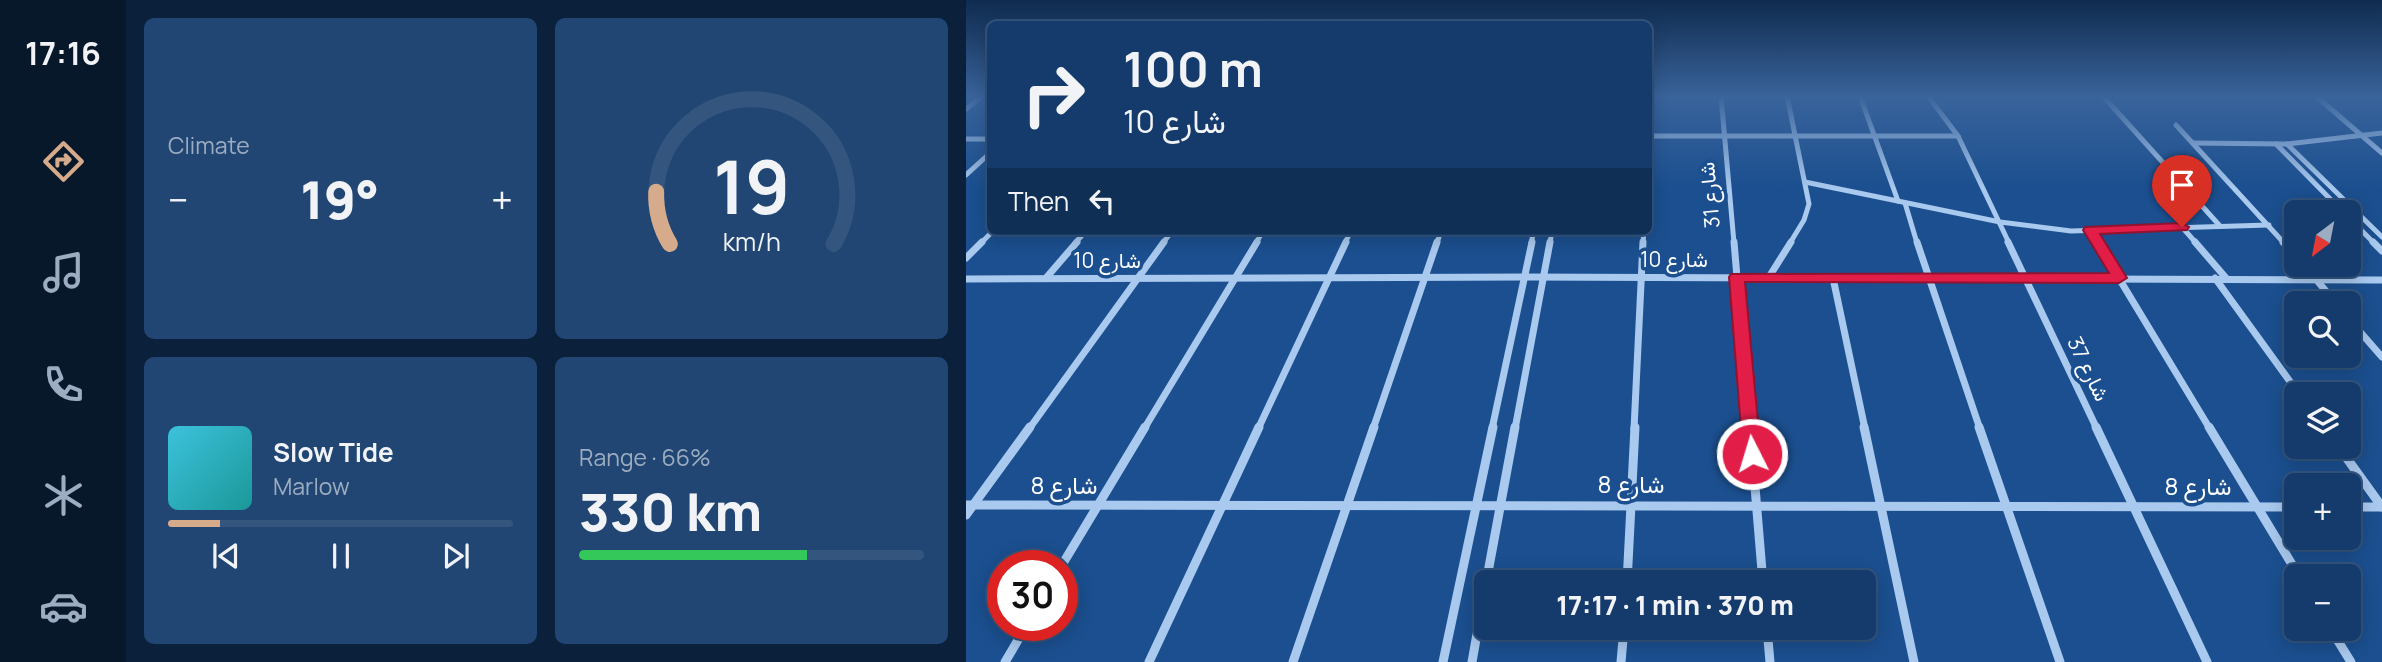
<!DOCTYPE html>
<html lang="en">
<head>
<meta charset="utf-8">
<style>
  body { margin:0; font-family:Manrope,Vazirmatn,sans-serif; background:#214673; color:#f1f3f6; height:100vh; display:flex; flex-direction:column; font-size:26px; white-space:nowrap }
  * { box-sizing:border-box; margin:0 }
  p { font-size:23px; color:#9dadc1 }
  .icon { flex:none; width:38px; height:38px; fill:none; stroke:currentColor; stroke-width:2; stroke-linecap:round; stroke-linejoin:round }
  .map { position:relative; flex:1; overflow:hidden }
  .side { display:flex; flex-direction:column; gap:18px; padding:18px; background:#0b203b; width:840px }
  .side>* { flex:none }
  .banner { position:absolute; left:21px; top:21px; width:665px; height:214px; border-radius:10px; box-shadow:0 4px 18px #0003,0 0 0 2px #33557e; background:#143b6b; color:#f1f3f6; overflow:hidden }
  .needle { width:46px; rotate:212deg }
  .controls { position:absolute; left:1318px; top:200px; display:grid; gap:14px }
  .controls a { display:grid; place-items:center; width:77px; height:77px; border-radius:10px; background:#143b6b; box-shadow:0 4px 18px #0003,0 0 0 2px #33557e; font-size:35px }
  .speed { position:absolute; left:21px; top:550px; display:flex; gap:14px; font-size:35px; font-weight:700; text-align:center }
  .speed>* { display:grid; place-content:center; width:91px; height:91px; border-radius:50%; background:#143b6b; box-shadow:0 4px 18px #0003,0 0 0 2px #33557e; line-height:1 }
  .speed .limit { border:10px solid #d22; background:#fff; color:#111 }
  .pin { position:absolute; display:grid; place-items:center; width:60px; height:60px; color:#fff; margin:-72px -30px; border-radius:50% 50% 50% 0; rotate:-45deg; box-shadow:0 0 7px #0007 }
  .pin .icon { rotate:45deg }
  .me { position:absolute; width:77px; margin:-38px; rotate:355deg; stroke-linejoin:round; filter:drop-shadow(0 0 5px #0008) }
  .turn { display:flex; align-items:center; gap:24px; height:147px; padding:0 21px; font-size:32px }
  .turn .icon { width:91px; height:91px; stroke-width:2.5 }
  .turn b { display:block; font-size:49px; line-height:60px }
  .then { display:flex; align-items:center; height:66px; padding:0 21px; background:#0003; gap:14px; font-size:26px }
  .big { font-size:52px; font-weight:800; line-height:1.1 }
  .side .widget { flex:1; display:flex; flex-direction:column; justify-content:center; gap:10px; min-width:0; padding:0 24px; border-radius:10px; background:#214673 }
  .side .dial { align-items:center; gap:0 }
  .dial svg { height:182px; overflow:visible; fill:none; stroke:#33557e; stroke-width:7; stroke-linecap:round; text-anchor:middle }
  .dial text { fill:#f1f3f6; stroke:none }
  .song { display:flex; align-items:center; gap:21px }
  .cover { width:84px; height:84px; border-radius:10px; background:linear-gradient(135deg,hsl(190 70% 55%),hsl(180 70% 35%)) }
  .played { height:7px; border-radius:4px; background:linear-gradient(90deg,#d6ab8b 15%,#33557e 15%) }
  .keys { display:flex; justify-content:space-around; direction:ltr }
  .heat { display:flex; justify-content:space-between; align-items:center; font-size:38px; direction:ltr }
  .charge { height:10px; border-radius:5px; background:linear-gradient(90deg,#34c759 66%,#33557e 0) }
  .side .tiles { flex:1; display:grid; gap:18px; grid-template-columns:repeat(2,1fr) }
  .trip { position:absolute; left:508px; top:570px; width:402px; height:70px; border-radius:10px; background:#143b6b; box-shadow:0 4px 18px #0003,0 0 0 2px #33557e; font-weight:800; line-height:70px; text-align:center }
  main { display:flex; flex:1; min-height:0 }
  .tabs { display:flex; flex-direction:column; width:126px; justify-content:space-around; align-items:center; background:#08182b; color:#9dadc1 }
  .tabs .icon { width:49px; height:49px }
  .tabs .current { color:#d6ab8b }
  .tabs b { font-size:32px; color:#f1f3f6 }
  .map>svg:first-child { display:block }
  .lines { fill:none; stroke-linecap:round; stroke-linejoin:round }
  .minor-far2 { stroke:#a9c9ee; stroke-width:5 }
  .minor-far1 { stroke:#a9c9ee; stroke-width:7 }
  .minor { stroke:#a9c9ee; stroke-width:9 }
  .route { fill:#e11d48; stroke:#92132f; stroke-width:2 }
  .labels { text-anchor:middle; stroke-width:7; stroke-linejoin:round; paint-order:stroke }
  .street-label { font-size:21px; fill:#fff; stroke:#1b4f8f }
  .near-street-label { font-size:24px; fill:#fff; stroke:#1b4f8f }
</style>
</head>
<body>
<main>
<nav class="tabs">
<b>17:16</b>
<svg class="icon current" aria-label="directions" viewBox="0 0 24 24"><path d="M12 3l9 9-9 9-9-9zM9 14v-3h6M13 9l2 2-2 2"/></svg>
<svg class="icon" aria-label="music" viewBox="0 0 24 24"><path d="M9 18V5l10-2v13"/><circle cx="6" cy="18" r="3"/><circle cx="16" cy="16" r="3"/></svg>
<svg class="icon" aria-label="phone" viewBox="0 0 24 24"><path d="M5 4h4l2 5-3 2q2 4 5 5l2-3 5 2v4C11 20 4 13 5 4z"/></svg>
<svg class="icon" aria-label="climate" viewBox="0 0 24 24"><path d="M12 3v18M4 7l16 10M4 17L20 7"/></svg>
<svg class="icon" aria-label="car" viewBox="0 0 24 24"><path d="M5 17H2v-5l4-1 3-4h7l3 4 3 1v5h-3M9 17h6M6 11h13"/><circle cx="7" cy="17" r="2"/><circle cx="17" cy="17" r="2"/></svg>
</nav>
<section class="side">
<div class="tiles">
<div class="widget"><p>Climate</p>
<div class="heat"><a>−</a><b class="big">19°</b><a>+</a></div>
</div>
<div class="widget dial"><svg viewBox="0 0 100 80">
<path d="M14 69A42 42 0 1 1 86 69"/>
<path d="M14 69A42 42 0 0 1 8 46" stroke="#d6ab8b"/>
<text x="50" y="56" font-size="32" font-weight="700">19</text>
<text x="50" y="72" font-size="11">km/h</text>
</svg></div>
<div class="widget">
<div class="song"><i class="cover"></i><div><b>Slow Tide</b><p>Marlow</p></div></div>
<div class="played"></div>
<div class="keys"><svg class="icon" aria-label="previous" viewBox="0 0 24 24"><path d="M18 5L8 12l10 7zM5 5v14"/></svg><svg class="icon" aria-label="pause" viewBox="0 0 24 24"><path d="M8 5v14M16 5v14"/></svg><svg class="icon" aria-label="next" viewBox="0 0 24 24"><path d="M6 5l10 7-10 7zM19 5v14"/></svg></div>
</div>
<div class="widget"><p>Range · 66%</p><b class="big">330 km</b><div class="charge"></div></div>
</div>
</section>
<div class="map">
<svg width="1416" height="662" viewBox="0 0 1416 662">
  <rect width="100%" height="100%" fill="#1b4f8f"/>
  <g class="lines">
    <g class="minor-far2">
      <path d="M755,96L768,243"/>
      <path d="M821,96L843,204L838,220L824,243"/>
      <path d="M894,96L932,201"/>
      <path d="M962,96L992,136L1043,243"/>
      <path d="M1137,96L1254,226"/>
      <path d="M1350,96L1416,153"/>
      <path d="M682,106L683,96"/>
      <path d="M0,109L16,96"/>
      <path d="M1210,125L1318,243"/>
      <path d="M682,136H992"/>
      <path d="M0,139H24"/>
      <path d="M1227,143L1321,144L1416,133"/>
      <path d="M1310,144L1377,212"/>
      <path d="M1321,144L1416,237"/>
      <path d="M0,175L24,153"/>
      <path d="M839,182L1034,222L1105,231L1303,225"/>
      <path d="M939,203L951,243"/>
      <path d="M1382,217L1408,243"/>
      <path d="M1216,227L1230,243"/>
      <path d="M1124,230L1132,243"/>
      <path d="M15,243L27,231"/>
      <path d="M109,243L120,231"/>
      <path d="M197,243L206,231"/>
      <path d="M290,243L297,231"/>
      <path d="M379,243L385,231"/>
      <path d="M471,243L475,231"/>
      <path d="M565,243L568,231"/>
      <path d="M584,243L586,231"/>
      <path d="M677,243L678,231"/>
    </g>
    <g class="minor-far1">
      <path d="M768,242L784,429"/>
      <path d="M951,242L1014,429"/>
      <path d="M1042,242L1131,429"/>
      <path d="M1131,242L1244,429"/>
      <path d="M1229,242L1260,278"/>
      <path d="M1317,242L1330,256"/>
      <path d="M1407,242L1416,251"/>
      <path d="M0,258L16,242"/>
      <path d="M1337,264L1370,303"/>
      <path d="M803,277L825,242"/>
      <path d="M80,278L111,242"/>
      <path d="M867,278L899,429"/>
      <path d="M1249,278L1333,394"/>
      <path d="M0,279L559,277L1416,280"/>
      <path d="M1382,318L1416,357"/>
      <path d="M63,429L198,242"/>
      <path d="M178,429L291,242"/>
      <path d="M292,429L380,242"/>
      <path d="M407,429L471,242"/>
      <path d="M526,429L566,242"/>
      <path d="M549,429L584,242"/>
      <path d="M668,429L677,242"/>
    </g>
    <g class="minor">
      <path d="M784,427L797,583"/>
      <path d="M898,427L948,662"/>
      <path d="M1013,427L1094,662"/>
      <path d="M1130,427L1241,662"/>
      <path d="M1243,427L1333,576"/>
      <path d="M1372,446L1416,507"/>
      <path d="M0,505L1330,507"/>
      <path d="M1382,507H1416"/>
      <path d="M0,515L64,427"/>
      <path d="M96,565L179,427"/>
      <path d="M520,583L549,427"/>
      <path d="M661,583L669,427"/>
      <path d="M801,628L804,662"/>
      <path d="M1364,628L1385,662"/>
      <path d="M39,662L61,625"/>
      <path d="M183,662L293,427"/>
      <path d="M327,662L408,427"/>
      <path d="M477,662L527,427"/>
      <path d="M506,662L520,583"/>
      <path d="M655,662L658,628"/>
    </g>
  </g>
  <linearGradient id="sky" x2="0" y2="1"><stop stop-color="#0f2b4f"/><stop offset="0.51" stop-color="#39639b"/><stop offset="1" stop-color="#39639b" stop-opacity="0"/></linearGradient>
  <rect width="1416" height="189" fill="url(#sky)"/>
  <path class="route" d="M1216,223L1223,227L1221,230L1134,234L1161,278L1153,283L779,282L795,454L792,460L786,462L779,460L777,454L763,277L765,274L1143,273L1117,230L1119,227Z"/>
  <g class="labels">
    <g class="street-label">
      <text transform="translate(744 195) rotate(-95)" y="7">شارع 31</text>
      <text x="708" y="267">شارع 10</text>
      <text x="141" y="268">شارع 10</text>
      <text transform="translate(1122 369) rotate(64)" y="7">شارع 37</text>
    </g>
    <g class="near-street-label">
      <text x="665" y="493">شارع 8</text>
      <text x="98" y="494">شارع 8</text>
      <text x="1232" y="495">شارع 8</text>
    </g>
  </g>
</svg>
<div class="controls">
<a><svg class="needle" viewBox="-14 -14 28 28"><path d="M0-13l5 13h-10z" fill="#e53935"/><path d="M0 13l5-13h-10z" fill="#9dadc1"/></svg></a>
<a><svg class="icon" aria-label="search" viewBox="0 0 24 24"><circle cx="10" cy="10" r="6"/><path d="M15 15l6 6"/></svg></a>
<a><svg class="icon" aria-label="layers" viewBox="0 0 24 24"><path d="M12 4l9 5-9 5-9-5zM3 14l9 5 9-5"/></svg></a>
<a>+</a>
<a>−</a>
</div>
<div class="speed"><div class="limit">30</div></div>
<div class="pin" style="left:1216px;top:227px;background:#d93025"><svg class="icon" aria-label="arrive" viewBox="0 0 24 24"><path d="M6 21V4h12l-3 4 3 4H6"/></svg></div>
<svg class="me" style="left:786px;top:454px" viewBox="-20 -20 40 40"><circle r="17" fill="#e11d48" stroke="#fff" stroke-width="3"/><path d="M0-11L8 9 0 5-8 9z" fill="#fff"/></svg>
<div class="trip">17:17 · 1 min · 370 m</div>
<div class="banner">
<div class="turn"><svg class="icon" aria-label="right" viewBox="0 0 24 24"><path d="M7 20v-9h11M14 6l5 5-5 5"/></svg><div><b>100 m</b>شارع 10</div></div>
<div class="then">Then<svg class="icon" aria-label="left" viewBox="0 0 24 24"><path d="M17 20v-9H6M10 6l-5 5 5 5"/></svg></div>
</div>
</div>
</main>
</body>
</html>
